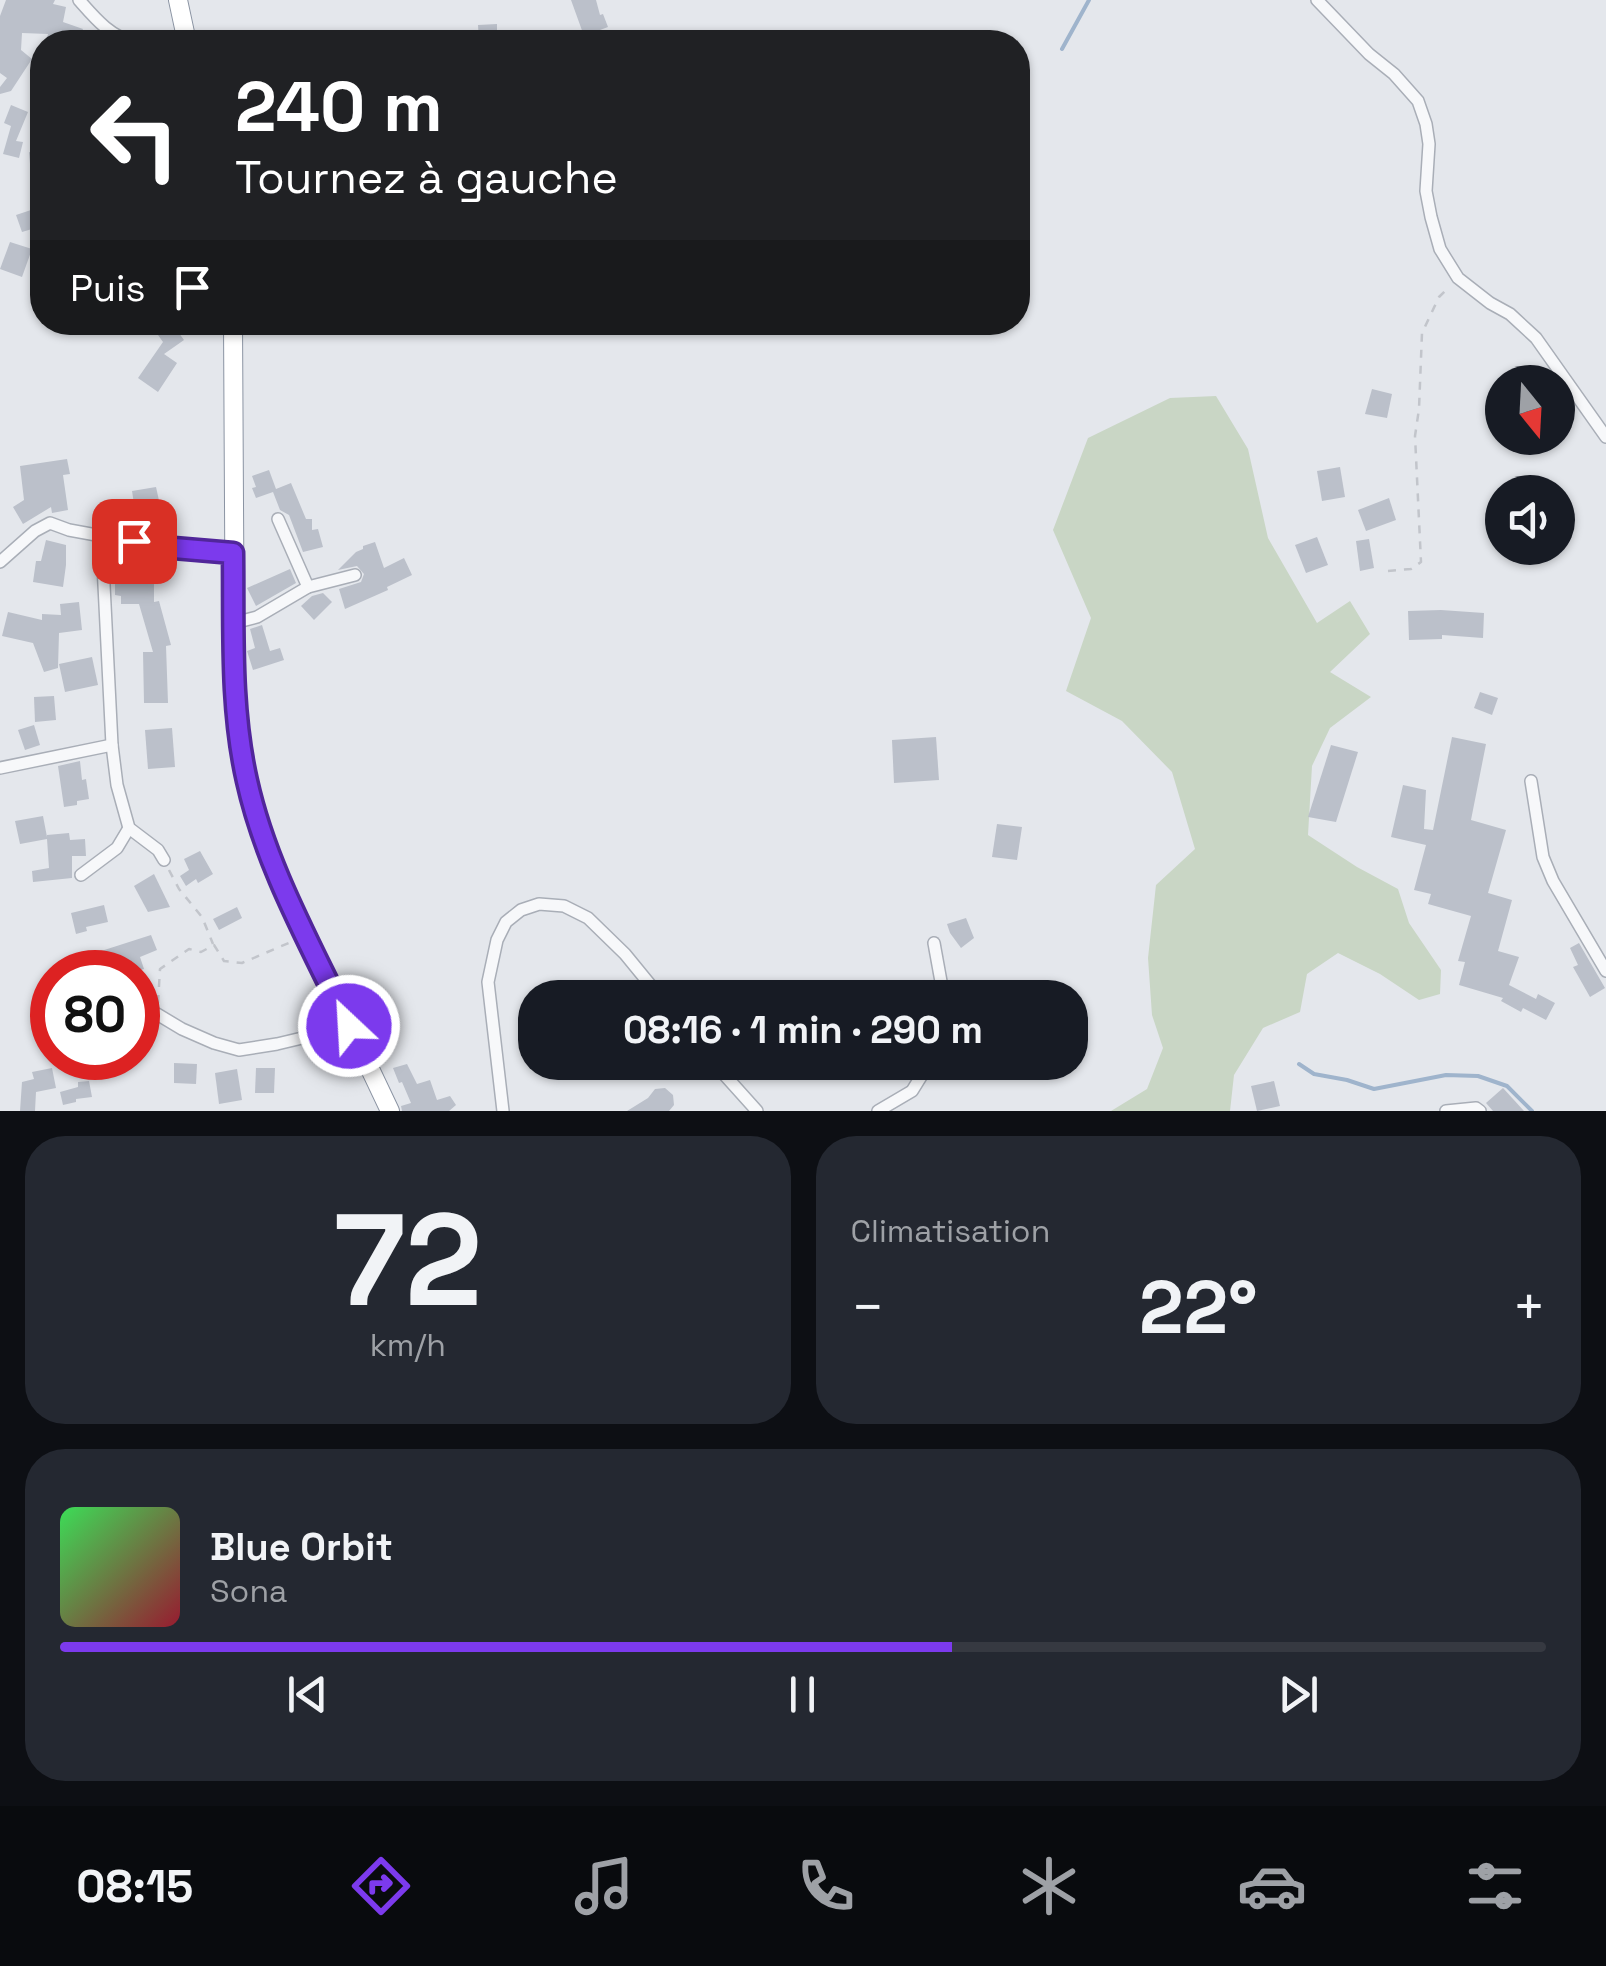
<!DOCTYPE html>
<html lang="fr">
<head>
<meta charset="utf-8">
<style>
  body { margin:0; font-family:"Space Grotesk",sans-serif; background:#242831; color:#f1f3f6; height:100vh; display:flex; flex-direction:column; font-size:38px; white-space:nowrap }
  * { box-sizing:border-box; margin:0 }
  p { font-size:32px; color:#9ea1a6 }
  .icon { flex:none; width:55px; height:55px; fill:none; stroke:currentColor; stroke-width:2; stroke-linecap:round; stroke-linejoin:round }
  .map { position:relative; height:1111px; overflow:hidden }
  .sheet { display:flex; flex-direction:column; gap:25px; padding:25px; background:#0d0f14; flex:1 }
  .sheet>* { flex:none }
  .guide { position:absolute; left:30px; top:30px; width:1000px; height:305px; border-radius:40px; box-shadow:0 2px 8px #0004; background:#202124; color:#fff; overflow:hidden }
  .needle { width:65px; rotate:162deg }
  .buttons { position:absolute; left:1485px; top:365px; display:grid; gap:20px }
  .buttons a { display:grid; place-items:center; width:90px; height:90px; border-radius:50%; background:#171b24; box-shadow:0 2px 8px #0004; font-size:50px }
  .speed { position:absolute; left:30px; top:950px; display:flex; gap:20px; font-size:50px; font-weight:700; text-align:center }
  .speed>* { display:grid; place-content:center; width:130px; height:130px; border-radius:50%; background:#171b24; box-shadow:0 2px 8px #0004; line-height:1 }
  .speed .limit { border:15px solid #d22; background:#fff; color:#111 }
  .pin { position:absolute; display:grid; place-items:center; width:85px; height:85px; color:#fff; margin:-42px; border-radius:20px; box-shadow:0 5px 15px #0006 }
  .me { position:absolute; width:110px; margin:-55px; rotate:335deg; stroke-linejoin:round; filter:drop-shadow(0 0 8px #0008) }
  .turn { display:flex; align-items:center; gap:35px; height:210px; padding:0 40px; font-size:45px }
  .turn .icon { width:130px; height:130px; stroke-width:2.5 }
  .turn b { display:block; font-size:70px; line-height:85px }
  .then { display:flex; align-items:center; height:95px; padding:0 40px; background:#0003; gap:20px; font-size:38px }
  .big { font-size:75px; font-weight:600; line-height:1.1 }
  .sheet .widget { flex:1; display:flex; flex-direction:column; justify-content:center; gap:15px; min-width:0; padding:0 35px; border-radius:40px; background:#242831 }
  .sheet .dial { align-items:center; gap:0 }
  .dial b { font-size:130px; line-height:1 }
  .song { display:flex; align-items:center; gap:30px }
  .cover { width:120px; height:120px; border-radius:15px; background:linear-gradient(135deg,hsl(130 70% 55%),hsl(350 70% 35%)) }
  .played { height:10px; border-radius:5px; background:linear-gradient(90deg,#7c3aed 60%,#363941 60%) }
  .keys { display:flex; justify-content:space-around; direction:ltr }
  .heat { display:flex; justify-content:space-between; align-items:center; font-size:55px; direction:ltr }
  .sheet .tiles { flex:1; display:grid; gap:25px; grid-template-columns:1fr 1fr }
  .widget:last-child { grid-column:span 2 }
  .trip { position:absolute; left:518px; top:980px; width:570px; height:100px; border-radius:40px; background:#171b24; box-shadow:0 2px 8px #0004; font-weight:600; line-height:100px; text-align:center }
  .dock { display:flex; height:160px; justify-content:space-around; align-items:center; background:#090b0e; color:#9ea1a6 }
  .dock .icon { width:70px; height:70px }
  .dock .on { color:#7c3aed }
  .dock b { font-size:45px; color:#f1f3f6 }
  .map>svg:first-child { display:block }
  .green { fill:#c9d6c5 }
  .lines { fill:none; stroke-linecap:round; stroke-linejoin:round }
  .stream { stroke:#9fb4cc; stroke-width:4 }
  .building { fill:#bbc0ca }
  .minor-casing { stroke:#a9aeb7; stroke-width:14 }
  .trunk-casing { stroke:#8b94a3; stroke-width:20 }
  .path { stroke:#c2c5cb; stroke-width:2.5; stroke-dasharray:8 8; stroke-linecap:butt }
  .minor { stroke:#f7f8fa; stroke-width:11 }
  .trunk { stroke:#fff; stroke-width:18 }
  .route-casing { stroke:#51269a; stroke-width:25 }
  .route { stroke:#7c3aed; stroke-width:18 }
</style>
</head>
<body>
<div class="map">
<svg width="1606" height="1111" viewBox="0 0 1606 1111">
  <rect width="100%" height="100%" fill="#e4e7ec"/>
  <path class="green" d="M1216,396L1248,449L1268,538L1317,623L1350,601L1370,634L1330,672L1371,697L1330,728L1312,766L1308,835L1357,867L1398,889L1409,923L1441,970L1440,994L1419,1000L1380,974L1338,953L1307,974L1300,1012L1263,1028L1234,1075L1230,1111H1111L1147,1089L1163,1048L1152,1015L1148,958L1156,885L1195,849L1172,772L1122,721L1066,691L1091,618L1053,530L1088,438L1170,398Z"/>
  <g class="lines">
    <g class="stream">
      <path d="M1062,49L1089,0"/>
      <path d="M1299,1064L1314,1074L1347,1080L1374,1089L1446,1075L1478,1076L1507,1086L1532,1111"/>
    </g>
  </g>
  <g class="building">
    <path d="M6,0H55L53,4L66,7L63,22L83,29L78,42H46L48,34L22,33L21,50L32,59L11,91L0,94V87L7,78L0,73V16Z"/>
    <path d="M571,0H596L600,15L603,14L608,27L584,36Z"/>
    <path d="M497,24V42H479L478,25Z"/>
    <path d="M11,105L28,112L16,141L23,142L19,158L3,154L11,126L4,123Z"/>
    <path d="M29,152L42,156V211H38L42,226L22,232L16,215L34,209Z"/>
    <path d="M10,242L32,249L22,277L0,269Z"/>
    <path d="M173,325L184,340L164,354L177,363L158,392L138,378L163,342L158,335Z"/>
    <path d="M1372,389L1392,394L1387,418L1365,414Z"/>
    <path d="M67,459L70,474L63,475L68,510L52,513L51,507L23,524L13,507L24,500L20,466Z"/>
    <path d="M1340,467L1345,497L1322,501L1317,471Z"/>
    <path d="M269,470L276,489L291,483L306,519H312V530L318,529L323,547L303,552L289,515L280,510L273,492L256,498L252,488L256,487L252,476Z"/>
    <path d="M156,487L160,505L135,510L132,491Z"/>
    <path d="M1389,498L1396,520L1366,531L1358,510Z"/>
    <path d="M1317,537L1328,565L1306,573L1295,545Z"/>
    <path d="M1369,539L1374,568L1360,571L1356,541Z"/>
    <path d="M46,540L66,545V565L63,587L33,582L36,561H41Z"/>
    <path d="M375,542L384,568L404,558L412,575L387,587L388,590L345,609L339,589L361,582L364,574L357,566L338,570L356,552L363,549V546Z"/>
    <path d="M119,549L164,557L163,564L154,563V602L159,601L171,645L166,646L168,703H144L143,652H153L139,604H121V596L115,595V570Z"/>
    <path d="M290,569L296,583L256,606L247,588Z"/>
    <path d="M323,593L332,602L314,620L301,606L312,596Z"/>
    <path d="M79,602L82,630L59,633L58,668L44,672L33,643L2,636L8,612L42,620V614L61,615L60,604Z"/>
    <path d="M1441,610L1484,613L1483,638L1442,635V639L1409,640L1408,611Z"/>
    <path d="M262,625L270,651L280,648L284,660L253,670L247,651L255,648L250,629Z"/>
    <path d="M92,657L98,685L65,692L59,664Z"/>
    <path d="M1480,692L1498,698L1492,715L1474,708Z"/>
    <path d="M54,696L56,720L35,722L34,697Z"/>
    <path d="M34,725L40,745L25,750L18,730Z"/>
    <path d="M172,728L175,767L148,769L145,730Z"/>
    <path d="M936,737L939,780L894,783L892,740Z"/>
    <path d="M1452,737L1486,744L1471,820L1506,830L1488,893L1512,900L1498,951L1519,957L1509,985L1536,999L1538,994L1555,1003L1546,1020L1523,1008L1521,1012L1501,1001L1503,998L1459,985L1465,962L1458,961L1471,916L1428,904L1431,894L1414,890L1426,845L1391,837L1403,785L1426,790L1424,829L1433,830Z"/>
    <path d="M1331,745L1358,752L1336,822L1308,817Z"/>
    <path d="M80,761L82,780L86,779L89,799L77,801V805L64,807L58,766Z"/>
    <path d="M43,816L47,837V835L69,833L70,840L85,839L86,856H72V878L33,882L32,871L49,868L47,839L20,844L15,821Z"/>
    <path d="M997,824L1022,827L1017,860L992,857Z"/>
    <path d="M200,851L213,874L198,883L196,879L186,886L180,876L189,870L184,859Z"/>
    <path d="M154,874L170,907L148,912L134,886Z"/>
    <path d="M104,905L108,922L86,927L87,931L76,934L71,913Z"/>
    <path d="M237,907L242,918L219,930L213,919Z"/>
    <path d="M966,918L974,938L961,948L950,933L947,924Z"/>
    <path d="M151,935L157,950L140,957L144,969L133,972H105L98,952Z"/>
    <path d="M1579,943L1605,988L1590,997L1573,967L1578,965L1570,948Z"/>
    <path d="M118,1058L120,1071L82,1078L79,1064Z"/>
    <path d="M174,1063L197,1064L196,1084L174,1083Z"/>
    <path d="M407,1064L417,1084L430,1080L437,1100L450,1096L456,1105L449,1111H402L401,1106L411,1103L402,1082L399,1083L393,1068Z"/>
    <path d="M52,1068L56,1088L36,1092L35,1111H20L22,1082L34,1079L32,1072Z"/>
    <path d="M256,1068H275L274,1093H255Z"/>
    <path d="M237,1069L242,1100L219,1104L215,1073Z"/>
    <path d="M89,1081L92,1097L76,1099V1102L63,1105L60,1092L78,1087V1082Z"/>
    <path d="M1274,1081L1280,1106L1257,1111L1251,1086Z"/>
    <path d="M665,1088L673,1095L674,1105L669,1111H627L648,1098L655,1089Z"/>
    <path d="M1503,1088L1524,1111H1493L1486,1103Z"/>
  </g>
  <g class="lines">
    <defs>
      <g id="minor">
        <path d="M79,0C94,17 111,38 135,42"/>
        <path d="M1317,0L1369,54L1394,74L1418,101L1426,124L1429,144L1426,191L1431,217L1440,249L1458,278L1490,303L1510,314L1536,338L1606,437"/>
        <path d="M278,519L308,587"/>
        <path d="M106,535L103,565L112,745L117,785L129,828L158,850L164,860"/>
        <path d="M0,562L35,531L50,523L69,530L162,547L233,553"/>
        <path d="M234,623L257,617L308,587L355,575"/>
        <path d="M0,768L112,745"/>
        <path d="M1531,781L1543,857L1553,881L1606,971"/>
        <path d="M81,875L117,848L129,828"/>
        <path d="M934,943L944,998"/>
        <path d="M138,1015L157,1014L182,1029L214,1043L239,1050L277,1044L382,1019"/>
        <path d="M713,1062L757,1111"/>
        <path d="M503,1111L488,982L497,940L506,922L521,910L539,904L564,906L588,918L625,954L661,998"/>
        <path d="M878,1111L912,1091L930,1062"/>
        <path d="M1446,1111L1476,1108L1480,1111"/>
      </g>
      <g id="trunk">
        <path d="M178,0L187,42"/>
        <path d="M233,322L235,685L239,738L247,784L264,839L287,894L390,1111"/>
      </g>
    </defs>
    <use href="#minor" class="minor-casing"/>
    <use href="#trunk" class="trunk-casing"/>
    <g class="path">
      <path d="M1388,571L1411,569L1421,562L1415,436L1419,409L1422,333L1439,297L1449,287"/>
      <path d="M169,870L179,889L202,917L213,944"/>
      <path d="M158,1003L160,969L189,949L201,952L214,945L224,961L242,963L291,942"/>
    </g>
    <use href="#minor" class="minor"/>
    <use href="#trunk" class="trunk"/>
  </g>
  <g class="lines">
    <defs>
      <path id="route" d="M134,541L162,547L233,553C234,629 230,707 247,781C266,867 312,947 349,1026"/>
    </defs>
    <use href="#route" class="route-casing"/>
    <use href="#route" class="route"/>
  </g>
</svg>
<div class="buttons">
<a><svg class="needle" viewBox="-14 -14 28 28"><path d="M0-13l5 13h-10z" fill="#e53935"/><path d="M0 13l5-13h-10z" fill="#9ea1a6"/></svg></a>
<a><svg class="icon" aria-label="sound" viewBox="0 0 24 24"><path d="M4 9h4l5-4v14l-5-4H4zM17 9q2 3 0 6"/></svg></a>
</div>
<div class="speed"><div class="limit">80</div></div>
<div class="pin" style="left:134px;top:541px;background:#d93025"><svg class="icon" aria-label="arrive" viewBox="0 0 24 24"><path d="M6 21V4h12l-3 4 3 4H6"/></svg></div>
<svg class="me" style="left:349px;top:1026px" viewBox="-20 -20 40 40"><circle r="17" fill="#7c3aed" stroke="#fff" stroke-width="3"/><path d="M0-11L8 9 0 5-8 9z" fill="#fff"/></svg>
<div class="trip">08:16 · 1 min · 290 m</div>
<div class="guide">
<div class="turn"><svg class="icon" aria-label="left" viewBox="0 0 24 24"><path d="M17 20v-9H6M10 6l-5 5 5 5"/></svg><div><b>240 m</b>Tournez à gauche</div></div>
<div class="then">Puis<svg class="icon" aria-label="arrive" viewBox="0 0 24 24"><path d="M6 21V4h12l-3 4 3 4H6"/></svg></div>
</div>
</div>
<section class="sheet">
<div class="tiles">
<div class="widget dial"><b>72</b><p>km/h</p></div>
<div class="widget"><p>Climatisation</p>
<div class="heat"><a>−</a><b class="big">22°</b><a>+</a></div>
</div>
<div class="widget">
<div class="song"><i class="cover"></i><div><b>Blue Orbit</b><p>Sona</p></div></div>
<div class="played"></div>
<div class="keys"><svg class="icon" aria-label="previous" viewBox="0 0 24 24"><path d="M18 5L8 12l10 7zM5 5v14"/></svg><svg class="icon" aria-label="pause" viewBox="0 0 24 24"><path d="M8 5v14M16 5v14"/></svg><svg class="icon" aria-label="next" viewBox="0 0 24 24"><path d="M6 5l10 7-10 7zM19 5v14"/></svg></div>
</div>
</div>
</section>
<nav class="dock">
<b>08:15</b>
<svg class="icon on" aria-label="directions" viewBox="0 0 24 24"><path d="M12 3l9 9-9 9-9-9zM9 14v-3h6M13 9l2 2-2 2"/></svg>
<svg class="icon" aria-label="music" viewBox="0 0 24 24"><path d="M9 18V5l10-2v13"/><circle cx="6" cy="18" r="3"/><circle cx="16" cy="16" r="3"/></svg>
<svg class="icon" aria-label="phone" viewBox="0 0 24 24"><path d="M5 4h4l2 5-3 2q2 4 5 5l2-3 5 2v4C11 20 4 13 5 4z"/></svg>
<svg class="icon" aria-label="climate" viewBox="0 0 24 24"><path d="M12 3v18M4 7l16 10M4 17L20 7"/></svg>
<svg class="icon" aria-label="car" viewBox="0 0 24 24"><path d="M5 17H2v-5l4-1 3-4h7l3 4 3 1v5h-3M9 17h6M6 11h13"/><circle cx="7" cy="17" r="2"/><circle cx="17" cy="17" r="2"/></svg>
<svg class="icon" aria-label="filters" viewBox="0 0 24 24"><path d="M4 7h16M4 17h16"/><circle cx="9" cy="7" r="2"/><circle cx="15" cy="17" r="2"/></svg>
</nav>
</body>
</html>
